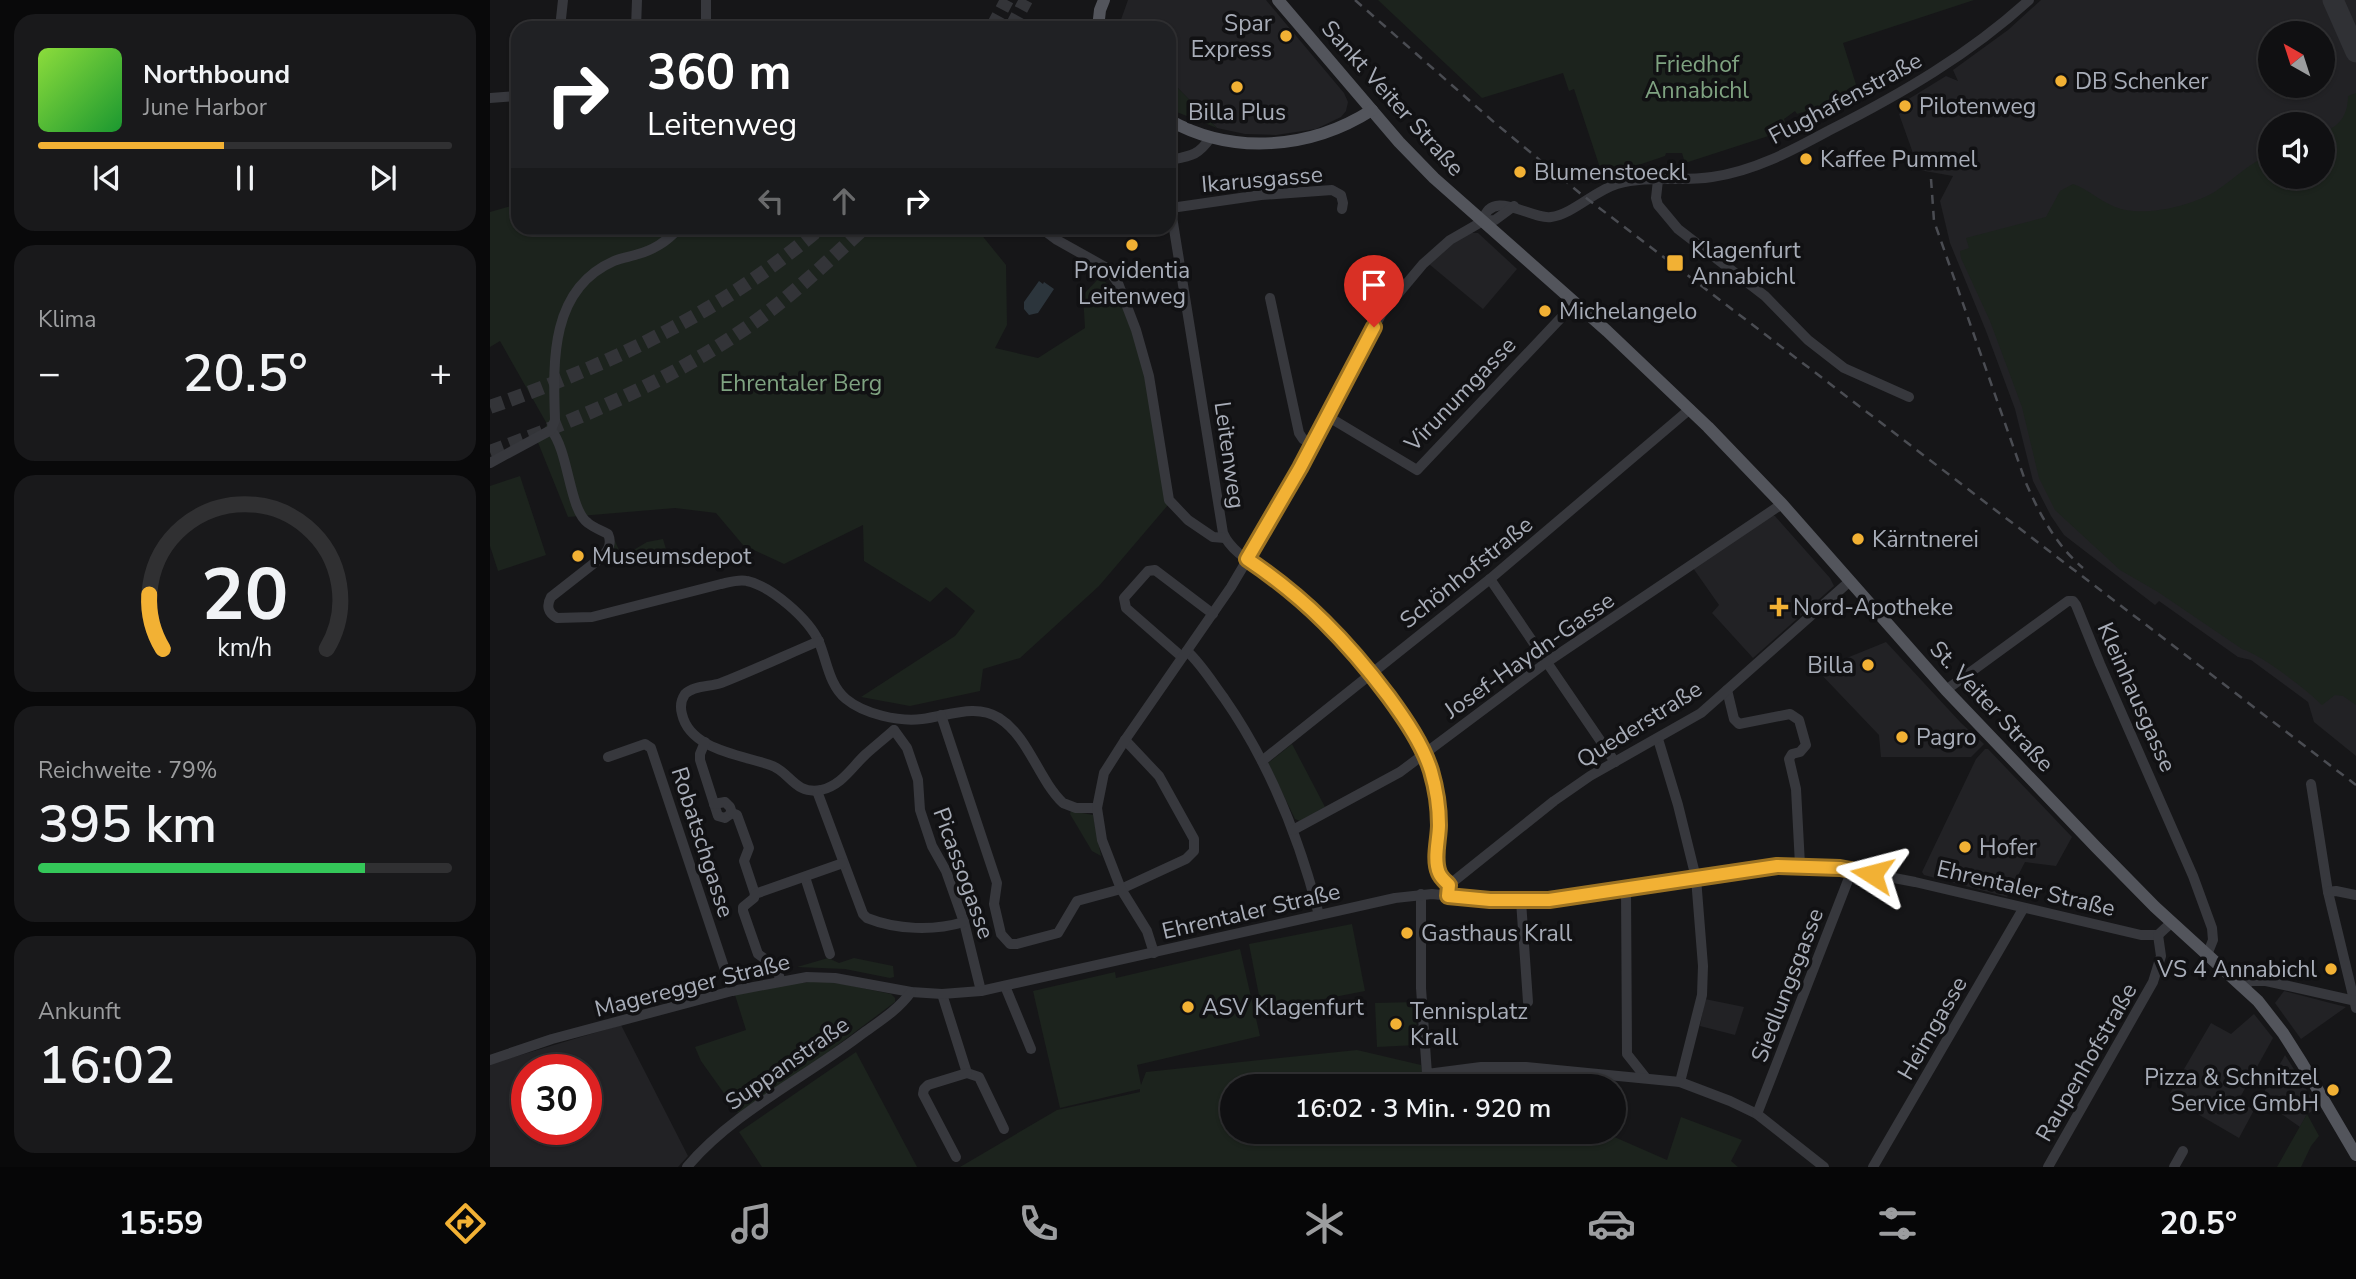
<!DOCTYPE html>
<html lang="de">
<head>
<meta charset="utf-8">
<style>
  body { margin:0; font-family:"Nunito Sans",sans-serif; background:#19191b; color:#f1f3f6; height:100vh; display:flex; flex-direction:column; font-size:26px; white-space:nowrap }
  * { box-sizing:border-box; margin:0 }
  p { font-size:23px; color:#9c9d9f }
  .icon { flex:none; width:38px; height:38px; fill:none; stroke:currentColor; stroke-width:2; stroke-linecap:round; stroke-linejoin:round }
  .map { position:relative; flex:1; overflow:hidden }
  .details { display:flex; flex-direction:column; gap:14px; padding:14px; background:#09090a; width:490px }
  .details>* { flex:none }
  .hud { position:absolute; left:21px; top:21px; width:665px; height:214px; border-radius:21px; box-shadow:0 2px 5px #0004,0 0 0 2px #303032; background:#202124; color:#fff; overflow:hidden }
  .needle { width:46px; rotate:321deg }
  .controls { position:absolute; left:1768px; top:21px; display:grid; gap:14px }
  .controls a { display:grid; place-items:center; width:77px; height:77px; border-radius:50%; background:#101012; box-shadow:0 2px 5px #0004,0 0 0 2px #303032; font-size:35px }
  .speed { position:absolute; left:21px; top:1054px; display:flex; gap:14px; font-size:35px; font-weight:700; text-align:center }
  .speed>* { display:grid; place-content:center; width:91px; height:91px; border-radius:50%; background:#101012; box-shadow:0 2px 5px #0004,0 0 0 2px #303032; line-height:1 }
  .speed .limit { border:10px solid #d22; background:#fff; color:#111 }
  .pin { position:absolute; display:grid; place-items:center; width:60px; height:60px; color:#fff; margin:-72px -30px; border-radius:50% 50% 50% 0; rotate:-45deg; box-shadow:0 0 7px #0007 }
  .pin .icon { rotate:45deg }
  .me { position:absolute; width:77px; margin:-38px; rotate:279deg; stroke-linejoin:round; filter:drop-shadow(0 0 5px #0008) }
  .turn { display:flex; align-items:center; gap:24px; height:147px; padding:0 21px; font-size:32px }
  .turn .icon { width:91px; height:91px; stroke-width:2.5 }
  .turn b { display:block; font-size:49px; line-height:60px }
  .lanes { display:flex; align-items:center; height:66px; padding:0 21px; background:#0003; justify-content:center; gap:35px; direction:ltr }
  .lanes .off { opacity:.35 }
  .big { font-size:52px; font-weight:600; line-height:1.1 }
  .details .widget { flex:1; display:flex; flex-direction:column; justify-content:center; gap:10px; min-width:0; padding:0 24px; border-radius:21px; background:#19191b }
  .details .dial { align-items:center; gap:0 }
  .dial svg { height:182px; overflow:visible; fill:none; stroke:#303032; stroke-width:7; stroke-linecap:round; text-anchor:middle }
  .dial text { fill:#f1f3f6; stroke:none }
  .song { display:flex; align-items:center; gap:21px }
  .cover { width:84px; height:84px; border-radius:10px; background:linear-gradient(135deg,hsl(90 70% 55%),hsl(130 70% 35%)) }
  .played { height:7px; border-radius:4px; background:linear-gradient(90deg,#f2b134 45%,#303032 45%) }
  .keys { display:flex; justify-content:space-around; direction:ltr }
  .heat { display:flex; justify-content:space-between; align-items:center; font-size:38px; direction:ltr }
  .charge { height:10px; border-radius:5px; background:linear-gradient(90deg,#34c759 79%,#303032 0) }
  .trip { position:absolute; left:730px; top:1074px; width:406px; height:70px; border-radius:35px; background:#101012; box-shadow:0 2px 5px #0004,0 0 0 2px #303032; font-weight:600; line-height:70px; text-align:center }
  .menu { display:flex; height:112px; justify-content:space-around; align-items:center; background:#060607; color:#9c9d9f }
  .menu .icon { width:49px; height:49px }
  .menu .current { color:#f2b134 }
  .menu b { font-size:32px; color:#f1f3f6 }
  main { display:flex; flex:1; min-height:0 }
  .map>svg:first-child { display:block }
  .built { fill:#222225; fill-rule:evenodd }
  .green { fill:#1c231d }
  .water { fill:#2c353c }
  .lines { fill:none; stroke-linecap:round; stroke-linejoin:round }
  .taxiway { stroke:#303135; stroke-width:21 }
  .highway-tunnel { stroke:#333438; stroke-width:14; stroke-dasharray:14 7; stroke-linecap:butt }
  .minor { stroke:#37383d; stroke-width:10 }
  .major { stroke:#53555c; stroke-width:12 }
  .rail { stroke:#4a4c52; stroke-width:2.5; stroke-dasharray:9 7; stroke-linecap:butt }
  .route-casing { stroke:#9d7322; stroke-width:18 }
  .route { stroke:#f2b134; stroke-width:12 }
  .poi-dot { fill:#f2b134; stroke:#111113; stroke-width:2.5 }
  .labels { text-anchor:middle; stroke-width:7; stroke-linejoin:round; paint-order:stroke }
  .poi-label { font-size:23px; fill:#a8adb8; stroke:#111113; text-anchor:start }
  .park-label { font-size:23px; fill:#7fa381; stroke:#111113 }
  .street-label { font-size:23px; fill:#a8adb8; stroke:#111113 }
</style>
</head>
<body>
<main>
<section class="details">
<div class="widget">
<div class="song"><i class="cover"></i><div><b>Northbound</b><p>June Harbor</p></div></div>
<div class="played"></div>
<div class="keys"><svg class="icon" aria-label="previous" viewBox="0 0 24 24"><path d="M18 5L8 12l10 7zM5 5v14"/></svg><svg class="icon" aria-label="pause" viewBox="0 0 24 24"><path d="M8 5v14M16 5v14"/></svg><svg class="icon" aria-label="next" viewBox="0 0 24 24"><path d="M6 5l10 7-10 7zM19 5v14"/></svg></div>
</div>
<div class="widget"><p>Klima</p>
<div class="heat"><a>−</a><b class="big">20.5°</b><a>+</a></div>
</div>
<div class="widget dial"><svg viewBox="0 0 100 80">
<path d="M14 69A42 42 0 1 1 86 69"/>
<path d="M14 69A42 42 0 0 1 8 45" stroke="#f2b134"/>
<text x="50" y="56" font-size="32" font-weight="700">20</text>
<text x="50" y="72" font-size="11">km/h</text>
</svg></div>
<div class="widget"><p>Reichweite · 79%</p><b class="big">395 km</b><div class="charge"></div></div>
<div class="widget"><p>Ankunft</p><b class="big">16:02</b></div>
</section>
<div class="map">
<svg width="1866" height="1167" viewBox="0 0 1866 1167">
  <rect width="100%" height="100%" fill="#161618"/>
  <g class="built">
    <path d="M638,0H776L854,93L858,102L856,111L851,117L826,129L786,135L755,134L727,128L679,79V28H628Z"/>
    <path d="M1551,0H1866V756L1824,722L1818,702L1761,660L1748,657L1669,601L1665,605L1574,535L1561,516L1543,481L1525,409L1496,331L1460,243L1450,201L1463,176L1429,170L1409,114L1421,106L1417,100L1456,76L1468,81L1463,70L1518,30ZM1780,33H1832V86H1780ZM1780,124H1832V177H1780Z"/>
    <path d="M980,233H988L1027,269L993,309L939,264L962,244Z"/>
    <path d="M1282,515L1285,516L1340,578L1344,586L1263,658L1222,613L1229,605L1203,568Z"/>
    <path d="M1396,642L1471,723L1494,744L1481,757H1391L1389,735L1327,670Z"/>
    <path d="M1495,749H1498L1582,837L1566,866L1535,862L1517,897L1434,875L1432,872L1486,759Z"/>
    <path d="M1794,991L1856,1007L1811,1039L1785,1003Z"/>
    <path d="M1215,999L1254,1007L1245,1035L1210,1026Z"/>
    <path d="M1764,1014L1783,1038L1748,1101L1764,1110L1749,1138L1706,1113L1707,1109L1680,1093L1721,1023L1741,1034Z"/>
    <path d="M131,1025L198,1156L188,1167H0V1064ZM37,1069H96V1129H37Z"/>
    <path d="M1795,1055L1828,1108L1817,1114L1810,1127L1770,1099Z"/>
  </g>
  <g class="green">
    <path d="M888,0H1484L1353,43L1369,94L1307,114L1305,111L1294,119L1297,130L1195,163L1192,153H1176L1175,156L1113,177L1084,89L1079,91L1073,73L992,98Z"/>
    <path d="M679,79L727,128L679,109Z"/>
    <path d="M1866,93V705L1853,696L1845,695L1832,705C1817,690 1772,655 1752,649L1668,592L1630,570L1565,510L1549,478L1532,407L1500,321L1471,258L1470,251L1479,248L1476,238L1556,217L1570,191L1583,184C1600,190 1613,204 1631,209C1658,216 1702,206 1726,191C1744,179 1759,163 1780,155V177H1832V133C1850,126 1858,115 1858,96Z"/>
    <path d="M28,204V228H231L236,237L256,228H486L516,265L517,325L505,348L548,358L595,328L593,295L609,278L626,289L652,359L678,505L609,586L530,658L493,669L490,691L420,706L371,697L465,636L485,611L456,587L440,602L374,561L373,525L294,564L253,545L226,513L185,508L78,517L47,440L57,424L10,341L0,347V212Z"/>
    <path d="M30,476L56,555L8,571L0,546V486Z"/>
    <path d="M173,539L176,549L142,562L126,558L123,552L125,541L132,557L157,542Z"/>
    <path d="M802,744L835,807L810,821L805,819L778,763Z"/>
    <path d="M581,811L603,815L611,856L602,851L580,814Z"/>
    <path d="M862,924L875,991L772,1011L759,944Z"/>
    <path d="M750,949L770,1036L647,1065L651,1085L656,1072L867,1050L931,1065L933,1078L995,1073H1052L1054,1087H742V1132H1113L1177,1160L1191,1117L1252,1140L1241,1161L1248,1167H470L567,1110L650,1092V1089L570,1108L543,991L625,972L626,978Z"/>
    <path d="M338,958L349,963L364,958L403,966L404,977L400,978L355,969L307,967Z"/>
    <path d="M329,981L353,984L401,994L405,998V1002L321,1065L248,1113L211,1061L205,1047L256,1030L245,995L301,984Z"/>
    <path d="M926,1002L927,1045L887,1047L885,1003Z"/>
    <path d="M366,1052L427,1167H272L249,1132Z"/>
    <path d="M1817,1114L1829,1136L1821,1146L1811,1167H1787Z"/>
  </g>
  <path class="water" d="M549,281L553,284L554,282L564,289L548,313L539,315L534,309V302Z"/>
  <g class="lines">
    <path class="taxiway" d="M1843,0L1866,52"/>
    <g class="highway-tunnel">
      <path d="M502,28L517,0"/>
      <path d="M521,28L536,0"/>
      <path d="M0,407C119,365 234,311 330,228"/>
      <path d="M0,452C86,420 170,385 247,334C293,304 334,265 374,228"/>
    </g>
    <g class="minor">
      <path d="M216,0V28"/>
      <path d="M70,28L73,0"/>
      <path d="M146,28L147,0"/>
      <path d="M0,98L28,96"/>
      <path d="M679,160C701,156 708,156 721,137"/>
      <path d="M1168,180L1166,198L1168,205L1188,229L1275,296L1318,340L1354,368L1419,397"/>
      <path d="M679,198L733,533C742,554 767,565 785,578C796,586 807,596 817,605C858,644 894,685 923,733C937,757 945,781 948,809C951,836 938,864 959,885"/>
      <path d="M681,208L771,195L842,190L851,195L853,203L852,209"/>
      <path d="M993,221C1001,187 1041,220 1061,217C1083,214 1104,191 1127,184C1158,175 1191,182 1222,177C1265,171 1303,150 1340,130C1411,94 1480,54 1539,0"/>
      <path d="M551,228L567,240L617,268L628,283L646,330L659,376L679,500L698,520L723,537L735,538"/>
      <path d="M780,298L809,433L813,439L823,444"/>
      <path d="M837,416L927,470L1085,303"/>
      <path d="M61,430C79,451 79,510 98,523C104,528 111,530 118,534C122,543 119,549 112,557L61,597C56,606 58,613 67,618L102,617L231,584C240,582 249,579 257,581C281,586 319,619 329,642C337,661 339,685 356,699C374,714 409,722 432,719C458,716 486,703 509,718C539,737 548,779 573,803L586,808H607"/>
      <path d="M0,463L61,430L65,420C63,361 60,289 124,261C131,258 138,257 145,255C164,250 176,242 189,228"/>
      <path d="M1000,579L1125,762"/>
      <path d="M329,641C296,655 264,670 231,683C220,687 204,685 195,694C191,700 190,707 192,714C200,750 252,755 280,765C300,771 304,795 331,790C352,785 361,768 376,754C385,746 395,738 404,730"/>
      <path d="M697,651C712,665 722,682 734,698C780,764 809,837 829,915"/>
      <path d="M692,657L636,608L634,598L658,571L665,570L723,614"/>
      <path d="M1237,690L1244,719L1249,724L1300,714L1309,720L1316,745L1310,752L1302,754L1299,759L1306,789L1310,865"/>
      <path d="M1456,690L1578,601H1583L1586,605L1610,664L1703,876L1722,928L1723,940L1717,955"/>
      <path d="M451,715L507,883L504,904L511,934L520,944H527L568,933L587,901L631,889L696,859L704,851V839L669,776L635,740"/>
      <path d="M404,730L417,748L428,780L430,810L442,846L456,871L474,922L491,991"/>
      <path d="M1168,739L1188,805L1206,878L1213,966L1212,995L1190,1082"/>
      <path d="M215,742L210,754V760L228,816L235,818L242,813"/>
      <path d="M118,757L155,744L161,748L242,991"/>
      <path d="M772,761L1000,579L1200,409"/>
      <path d="M1821,784L1838,892L1866,1008"/>
      <path d="M327,791L373,914L377,918C407,930 444,931 474,922"/>
      <path d="M224,804L235,802L240,807L242,813L247,815L259,848L254,861L265,894"/>
      <path d="M803,830L910,772L1057,662L1292,504"/>
      <path d="M315,877L340,954"/>
      <path d="M959,888V885L1064,801L1100,776L1211,713L1360,581"/>
      <path d="M1136,889L1137,1054L1156,1078"/>
      <path d="M1838,892L1846,891L1866,895"/>
      <path d="M931,894V988L937,1074L991,1067H1036L1190,1082L1240,1101L1267,1114L1334,1167"/>
      <path d="M1031,901L1038,1002"/>
      <path d="M664,953L657,931L631,889L612,840L607,808L614,773L635,740L741,587L788,508L892,313L933,264L960,240L993,221L1005,220L1024,206"/>
      <path d="M291,981L285,966L268,954L253,911V907L264,898L265,894L353,863"/>
      <path d="M515,986L541,1049"/>
      <path d="M1753,986L1761,981H1776L1866,1001"/>
      <path d="M452,994L477,1073"/>
      <path d="M0,1060L62,1039L242,991L317,977L345,978L421,992L452,994L491,991L905,898L942,894L1000,900H1059L1272,867L1310,865L1362,870L1425,882L1651,935H1668L1682,922"/>
      <path d="M477,1073L489,1077L514,1129"/>
      <path d="M1267,1114L1362,870"/>
      <path d="M466,1157L433,1094L434,1089L438,1085L477,1073"/>
      <path d="M197,1167C242,1113 316,1077 372,1034C390,1021 408,1010 421,992"/>
      <path d="M1383,1167L1533,909"/>
      <path d="M1558,1167L1663,982L1671,956L1668,935"/>
      <path d="M1684,1167L1693,1151"/>
    </g>
    <g class="major">
      <path d="M788,0L909,142L944,178L1117,331L1218,427L1292,504L1456,690L1606,847L1665,907L1768,1001L1793,1033L1812,1063L1866,1155"/>
      <path d="M608,28L610,10L614,0"/>
      <path d="M679,120C743,156 821,149 882,110"/>
    </g>
    <g class="rail">
      <path d="M865,0L1005,123L1091,194L1866,785"/>
      <path d="M1441,179L1444,221L1536,483C1550,515 1566,545 1593,568"/>
    </g>
  </g>
  <g class="lines">
    <defs>
      <path id="route" d="M884,327L810,468L757,559C815,598 857,641 899,697C915,719 933,745 941,771C946,788 949,807 949,825C949,839 943,859 949,873C951,878 955,881 959,885L958,896L1000,900H1059L1287,866L1350,868L1382,874"/>
    </defs>
    <use href="#route" class="route-casing"/>
    <use href="#route" class="route"/>
  </g>
  <g class="poi-dot">
    <circle cx="796" cy="36" r="7"/>
    <circle cx="1571" cy="81" r="7"/>
    <circle cx="747" cy="87" r="7"/>
    <circle cx="1415" cy="106" r="7"/>
    <circle cx="1316" cy="159" r="7"/>
    <circle cx="1030" cy="172" r="7"/>
    <circle cx="642" cy="245" r="7"/>
    <rect x="1176" y="254" width="18" height="18" rx="3.5"/>
    <circle cx="1055" cy="311" r="7"/>
    <circle cx="1368" cy="539" r="7"/>
    <circle cx="88" cy="556" r="7"/>
    <path d="M1285.5 596.5h7v7h7v7h-7v7h-7v-7h-7v-7h7z"/>
    <circle cx="1378" cy="665" r="7"/>
    <circle cx="1412" cy="737" r="7"/>
    <circle cx="1475" cy="847" r="7"/>
    <circle cx="917" cy="933" r="7"/>
    <circle cx="1841" cy="969" r="7"/>
    <circle cx="698" cy="1007" r="7"/>
    <circle cx="906" cy="1024" r="7"/>
    <circle cx="1843" cy="1090" r="7"/>
  </g>
  <g class="labels">
    <g class="poi-label">
      <text x="782" y="31" text-anchor="end">Spar<tspan x="782" dy="26">Express</tspan></text>
      <text x="1585" y="89">DB Schenker</text>
      <text x="1429" y="114">Pilotenweg</text>
      <text x="747" y="120" text-anchor="middle">Billa Plus</text>
      <text x="1330" y="167">Kaffee Pummel</text>
      <text x="1044" y="180">Blumenstoeckl</text>
      <text x="1201" y="258">Klagenfurt<tspan x="1201" dy="26">Annabichl</tspan></text>
      <text x="642" y="278" text-anchor="middle">Providentia<tspan x="642" dy="26">Leitenweg</tspan></text>
      <text x="1069" y="319">Michelangelo</text>
      <text x="1382" y="547">Kärntnerei</text>
      <text x="102" y="564">Museumsdepot</text>
      <text x="1303" y="615">Nord-Apotheke</text>
      <text x="1364" y="673" text-anchor="end">Billa</text>
      <text x="1426" y="745">Pagro</text>
      <text x="1489" y="855">Hofer</text>
      <text x="931" y="941">Gasthaus Krall</text>
      <text x="1827" y="977" text-anchor="end">VS 4 Annabichl</text>
      <text x="712" y="1015">ASV Klagenfurt</text>
      <text x="920" y="1019">Tennisplatz<tspan x="920" dy="26">Krall</tspan></text>
      <text x="1829" y="1085" text-anchor="end">Pizza &amp; Schnitzel<tspan x="1829" dy="26">Service GmbH</tspan></text>
    </g>
    <g class="park-label">
      <text x="1207" y="72">Friedhof<tspan x="1207" dy="26">Annabichl</tspan></text>
      <text x="311" y="391">Ehrentaler Berg</text>
    </g>
    <g class="street-label">
      <text transform="translate(903 98) rotate(48)" y="8">Sankt Veiter Straße</text>
      <text transform="translate(1355 98) rotate(-28)" y="8">Flughafenstraße</text>
      <text transform="translate(772 179) rotate(-5)" y="8">Ikarusgasse</text>
      <text transform="translate(970 394) rotate(-46)" y="8">Virunumgasse</text>
      <text transform="translate(740 455) rotate(82)" y="8">Leitenweg</text>
      <text transform="translate(976 572) rotate(-39)" y="8">Schönhofstraße</text>
      <text transform="translate(1039 655) rotate(-35)" y="8">Josef-Haydn-Gasse</text>
      <text transform="translate(1647 697) rotate(66)" y="8">Kleinhausgasse</text>
      <text transform="translate(1502 706) rotate(47)" y="8">St. Veiter Straße</text>
      <text transform="translate(1149 724) rotate(-32)" y="8">Quederstraße</text>
      <text transform="translate(213 842) rotate(72)" y="8">Robatschgasse</text>
      <text transform="translate(474 873) rotate(70)" y="8">Picassogasse</text>
      <text transform="translate(1536 888) rotate(13)" y="8">Ehrentaler Straße</text>
      <text transform="translate(761 911) rotate(-13)" y="8">Ehrentaler Straße</text>
      <text transform="translate(202 985) rotate(-14)" y="8">Mageregger Straße</text>
      <text transform="translate(1297 985) rotate(-69)" y="8">Siedlungsgasse</text>
      <text transform="translate(1442 1028) rotate(-60)" y="8">Heimgasse</text>
      <text transform="translate(1596 1062) rotate(-60)" y="8">Raupenhofstraße</text>
      <text transform="translate(297 1063) rotate(-35)" y="8">Suppanstraße</text>
    </g>
  </g>
</svg>
<div class="controls">
<a><svg class="needle" viewBox="-14 -14 28 28"><path d="M0-13l5 13h-10z" fill="#e53935"/><path d="M0 13l5-13h-10z" fill="#9c9d9f"/></svg></a>
<a><svg class="icon" aria-label="sound" viewBox="0 0 24 24"><path d="M4 9h4l5-4v14l-5-4H4zM17 9q2 3 0 6"/></svg></a>
</div>
<div class="speed"><div class="limit">30</div></div>
<div class="pin" style="left:884px;top:327px;background:#d93025"><svg class="icon" aria-label="arrive" viewBox="0 0 24 24"><path d="M6 21V4h12l-3 4 3 4H6"/></svg></div>
<svg class="me" style="left:1382px;top:874px" viewBox="-20 -20 40 40"><path d="M0-17L14 15 0 8-14 15z" fill="#f2b134" stroke="#fff" stroke-width="4"/></svg>
<div class="trip">16:02 · 3 Min. · 920 m</div>
<div class="hud">
<div class="turn"><svg class="icon" aria-label="right" viewBox="0 0 24 24"><path d="M7 20v-9h11M14 6l5 5-5 5"/></svg><div><b>360 m</b>Leitenweg</div></div>
<div class="lanes"><svg class="icon off" aria-label="left" viewBox="0 0 24 24"><path d="M17 20v-9H6M10 6l-5 5 5 5"/></svg><svg class="icon off" aria-label="ahead" viewBox="0 0 24 24"><path d="M12 20V5M6 11l6-6 6 6"/></svg><svg class="icon" aria-label="right" viewBox="0 0 24 24"><path d="M7 20v-9h11M14 6l5 5-5 5"/></svg></div>
</div>
</div>
</main>
<nav class="menu">
<b>15:59</b>
<svg class="icon current" aria-label="directions" viewBox="0 0 24 24"><path d="M12 3l9 9-9 9-9-9zM9 14v-3h6M13 9l2 2-2 2"/></svg>
<svg class="icon" aria-label="music" viewBox="0 0 24 24"><path d="M9 18V5l10-2v13"/><circle cx="6" cy="18" r="3"/><circle cx="16" cy="16" r="3"/></svg>
<svg class="icon" aria-label="phone" viewBox="0 0 24 24"><path d="M5 4h4l2 5-3 2q2 4 5 5l2-3 5 2v4C11 20 4 13 5 4z"/></svg>
<svg class="icon" aria-label="climate" viewBox="0 0 24 24"><path d="M12 3v18M4 7l16 10M4 17L20 7"/></svg>
<svg class="icon" aria-label="car" viewBox="0 0 24 24"><path d="M5 17H2v-5l4-1 3-4h7l3 4 3 1v5h-3M9 17h6M6 11h13"/><circle cx="7" cy="17" r="2"/><circle cx="17" cy="17" r="2"/></svg>
<svg class="icon" aria-label="filters" viewBox="0 0 24 24"><path d="M4 7h16M4 17h16"/><circle cx="9" cy="7" r="2"/><circle cx="15" cy="17" r="2"/></svg>
<b>20.5°</b>
</nav>
</body>
</html>
